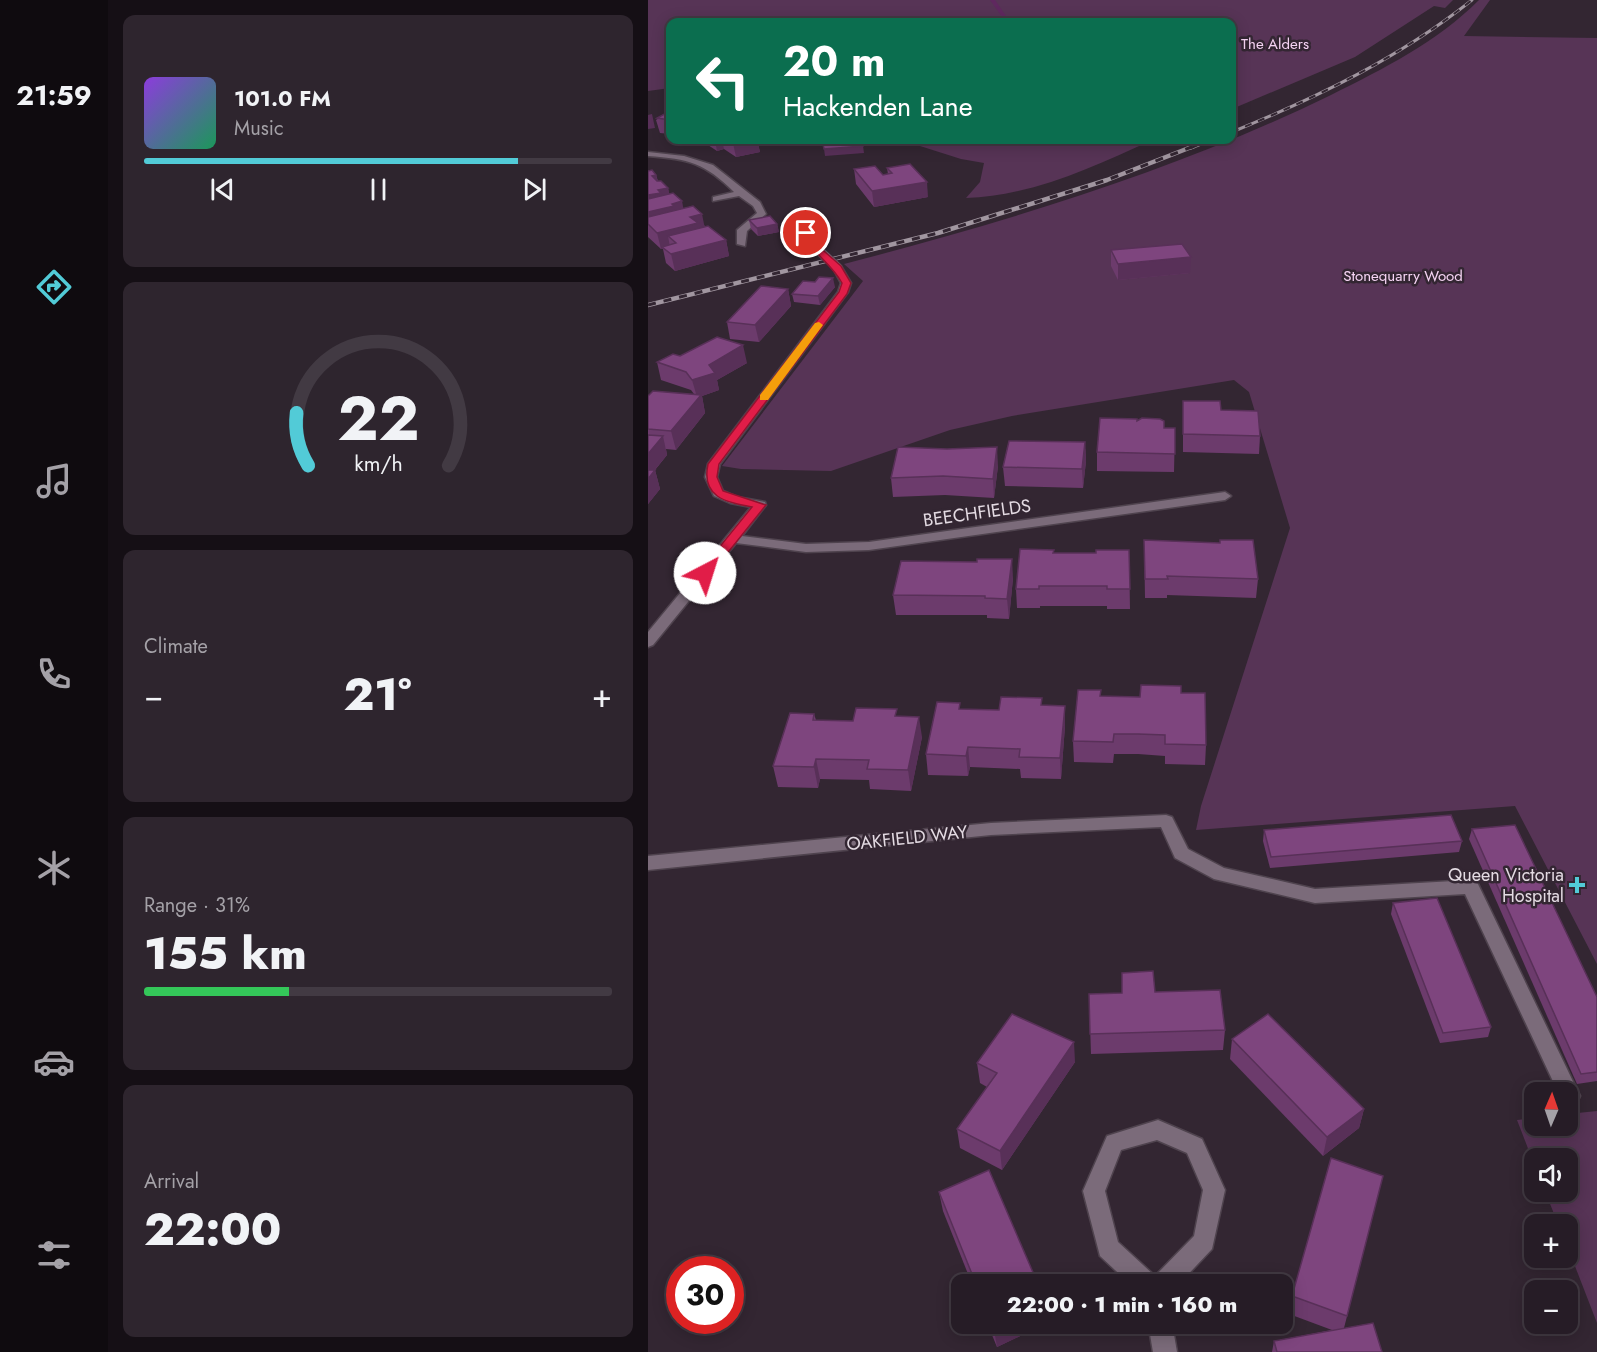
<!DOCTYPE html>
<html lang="en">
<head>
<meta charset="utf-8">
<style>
  body { margin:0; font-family:Jost,sans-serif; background:#2e252e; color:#f1f3f6; height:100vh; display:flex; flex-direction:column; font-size:22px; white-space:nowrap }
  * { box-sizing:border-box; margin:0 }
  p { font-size:20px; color:#a4a1a7 }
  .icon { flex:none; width:33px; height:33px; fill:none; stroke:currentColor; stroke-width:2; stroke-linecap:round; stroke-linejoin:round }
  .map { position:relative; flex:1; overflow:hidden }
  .sheet { display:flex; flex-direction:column; gap:15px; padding:15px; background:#150f15; width:540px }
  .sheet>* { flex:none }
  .guide { position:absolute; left:18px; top:18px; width:570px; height:126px; border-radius:12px; box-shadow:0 3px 15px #0003,0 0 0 2px #423a43; background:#0b6e4f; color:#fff; overflow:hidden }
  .needle { width:39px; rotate:2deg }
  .buttons { position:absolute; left:876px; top:1082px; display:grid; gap:12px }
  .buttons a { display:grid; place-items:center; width:54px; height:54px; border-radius:12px; background:#261c26; box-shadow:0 3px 15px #0003,0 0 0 2px #423a43; font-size:30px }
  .speed { position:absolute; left:18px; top:1256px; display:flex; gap:12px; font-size:30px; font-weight:700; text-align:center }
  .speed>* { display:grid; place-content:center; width:78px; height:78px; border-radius:50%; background:#261c26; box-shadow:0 3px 15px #0003,0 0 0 2px #423a43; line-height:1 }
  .speed .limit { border:9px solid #d22; background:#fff; color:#111 }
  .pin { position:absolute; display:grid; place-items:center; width:51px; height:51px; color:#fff; margin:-26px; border:3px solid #fff; border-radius:50%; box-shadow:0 2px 6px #0007 }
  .me { position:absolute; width:66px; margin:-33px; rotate:40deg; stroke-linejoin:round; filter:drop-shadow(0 0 4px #0008) }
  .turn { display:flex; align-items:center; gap:21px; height:126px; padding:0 18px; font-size:27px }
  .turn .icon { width:78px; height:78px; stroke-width:2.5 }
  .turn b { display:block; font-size:42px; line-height:51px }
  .big { font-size:45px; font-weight:800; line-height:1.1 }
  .sheet .widget { flex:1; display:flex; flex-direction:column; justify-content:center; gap:9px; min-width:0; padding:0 21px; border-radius:12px; background:#2e252e }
  .sheet .dial { align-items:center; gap:0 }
  .dial svg { height:156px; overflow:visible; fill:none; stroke:#423a43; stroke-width:7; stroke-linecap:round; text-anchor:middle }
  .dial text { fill:#f1f3f6; stroke:none }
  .song { display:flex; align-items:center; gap:18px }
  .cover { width:72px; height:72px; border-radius:9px; background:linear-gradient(135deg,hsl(270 70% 55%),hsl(150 70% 35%)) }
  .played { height:6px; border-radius:3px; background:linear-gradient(90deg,#52cbd7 80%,#423a43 80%) }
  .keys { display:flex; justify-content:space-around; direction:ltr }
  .heat { display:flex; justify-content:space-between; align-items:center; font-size:33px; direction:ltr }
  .charge { height:9px; border-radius:4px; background:linear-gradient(90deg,#34c759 31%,#423a43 0) }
  .trip { position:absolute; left:303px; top:1274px; width:342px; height:60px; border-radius:12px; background:#261c26; box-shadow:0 3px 15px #0003,0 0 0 2px #423a43; font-weight:800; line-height:60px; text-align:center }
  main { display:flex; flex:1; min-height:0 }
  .tab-bar { display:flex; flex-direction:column; width:108px; justify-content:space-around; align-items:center; background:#0f0b0f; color:#a4a1a7 }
  .tab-bar .icon { width:42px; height:42px }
  .tab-bar .current { color:#52cbd7 }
  .tab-bar b { font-size:27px; color:#f1f3f6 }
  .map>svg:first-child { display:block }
  .green { fill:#573456 }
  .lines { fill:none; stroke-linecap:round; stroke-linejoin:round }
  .stream { fill:#5f285f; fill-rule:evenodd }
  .minor-casing { stroke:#4f434e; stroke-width:3 }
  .minor { fill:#7b6b7a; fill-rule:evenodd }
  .rail-far1-casing { stroke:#a196a0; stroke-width:3 }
  .rail-casing { stroke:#a196a0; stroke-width:4.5 }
  .rail-far1 { stroke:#332632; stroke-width:2; stroke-dasharray:7; stroke-linecap:butt }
  .rail { stroke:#332632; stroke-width:3; stroke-dasharray:8; stroke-linecap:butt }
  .minor-bridge-casing { stroke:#4f434e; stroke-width:10; stroke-linecap:butt }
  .minor-bridge { stroke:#7b6b7a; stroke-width:9 }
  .wall { fill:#6c3b6c }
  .shaded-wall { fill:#583058 }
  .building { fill:#7e457e; stroke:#583058; stroke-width:1.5 }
  .route { fill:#e11d48; stroke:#92132f; stroke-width:1.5 }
  .slow { fill:#f59e0b }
  .poi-dot { fill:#52cbd7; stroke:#332632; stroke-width:2 }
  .labels { text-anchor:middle; stroke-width:5; stroke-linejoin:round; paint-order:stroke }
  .far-park-label { font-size:15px; fill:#f6d4f4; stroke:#332632 }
  .street-label { font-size:18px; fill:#e4dbe3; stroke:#332632 }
  .poi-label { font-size:18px; fill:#e4dbe3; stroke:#332632; text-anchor:end }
</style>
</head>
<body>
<main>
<nav class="tab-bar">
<b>21:59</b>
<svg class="icon current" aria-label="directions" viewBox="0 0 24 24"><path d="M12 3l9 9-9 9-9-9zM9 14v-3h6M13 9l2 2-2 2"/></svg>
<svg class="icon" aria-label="music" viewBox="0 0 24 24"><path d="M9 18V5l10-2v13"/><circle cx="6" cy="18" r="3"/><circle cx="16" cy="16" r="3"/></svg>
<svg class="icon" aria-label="phone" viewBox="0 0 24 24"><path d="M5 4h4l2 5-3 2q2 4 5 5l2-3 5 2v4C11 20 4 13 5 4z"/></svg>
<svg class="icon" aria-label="climate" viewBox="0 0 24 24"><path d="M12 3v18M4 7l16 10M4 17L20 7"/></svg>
<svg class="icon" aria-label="car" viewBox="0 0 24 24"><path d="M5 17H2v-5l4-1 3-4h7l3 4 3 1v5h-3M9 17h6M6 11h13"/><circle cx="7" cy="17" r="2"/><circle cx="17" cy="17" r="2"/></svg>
<svg class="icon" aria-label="filters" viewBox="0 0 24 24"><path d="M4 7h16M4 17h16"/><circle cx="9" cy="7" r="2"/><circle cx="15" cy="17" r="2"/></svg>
</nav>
<section class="sheet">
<div class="widget">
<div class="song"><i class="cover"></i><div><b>101.0 FM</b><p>Music</p></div></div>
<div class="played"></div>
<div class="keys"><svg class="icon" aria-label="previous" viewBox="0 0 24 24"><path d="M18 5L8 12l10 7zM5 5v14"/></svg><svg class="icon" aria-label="pause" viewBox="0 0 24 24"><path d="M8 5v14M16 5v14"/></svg><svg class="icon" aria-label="next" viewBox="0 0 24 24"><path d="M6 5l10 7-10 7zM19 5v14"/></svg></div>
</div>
<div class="widget dial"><svg viewBox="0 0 100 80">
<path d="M14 69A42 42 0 1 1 86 69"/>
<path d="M14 69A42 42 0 0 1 8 42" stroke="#52cbd7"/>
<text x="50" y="56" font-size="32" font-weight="700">22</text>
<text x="50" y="72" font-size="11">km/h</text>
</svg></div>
<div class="widget"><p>Climate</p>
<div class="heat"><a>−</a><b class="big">21°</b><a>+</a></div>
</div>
<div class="widget"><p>Range · 31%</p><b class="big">155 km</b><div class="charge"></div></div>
<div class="widget"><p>Arrival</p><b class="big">22:00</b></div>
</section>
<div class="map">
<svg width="949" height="1352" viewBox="0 0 949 1352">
  <rect width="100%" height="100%" fill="#332632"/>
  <g class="green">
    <path d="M0,0H805L797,8L786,6L707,57L584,109V22H22V88L0,91Z"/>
    <path d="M831,0H842L816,36L949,38V964L867,806L548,830L553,806L642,528L601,392L586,380L364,416L302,430L183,471L93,469L74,466L215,281L196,264C362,221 529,170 683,95C735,69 789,42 831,0Z"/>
    <path d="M269,140H504C446,167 383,196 318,198L332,182L336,163L313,159L272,146Z"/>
    <path d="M949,1111V1323L920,1248V1224H910L897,1191H920V1158H886V1164L869,1120L886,1118V1125H920V1114Z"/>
  </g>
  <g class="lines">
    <path class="stream" d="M342,0H347L362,22H358Z"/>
    <defs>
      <g id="minor">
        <path d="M0,152L36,156L65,165L112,202L118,214L99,231L97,246L89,244V230L109,213L105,206L91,196L65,201V197L86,192C57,163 41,159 0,156Z"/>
        <path d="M155,231H161L170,245L168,247H162L153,233Z"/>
        <path d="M190,265L193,266L203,283L200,292L72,464L69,477L75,491L89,497L117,502L118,505L94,536L158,544L221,542L577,492L583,496L577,500L221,550L158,552L88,543L5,645L0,647V632L103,507L82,503L66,496L57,477L60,464L190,292L193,283L185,268Z"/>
        <path d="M518,815L524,817L540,849L576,868L667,889L823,880L829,882L932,1096L929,1102L920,1104V1092H910L817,894L667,903L566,879L527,858L513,827L343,835L0,870V856L343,823Z"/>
        <path d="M510,1120L554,1139L577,1190L564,1249L531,1284H482L452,1256L435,1191L459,1136ZM509,1140L539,1153L555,1190L546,1236L507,1276L470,1242L457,1191L473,1150Z"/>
        <path d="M500,1323H524L529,1352H505Z"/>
      </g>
    </defs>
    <use href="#minor" class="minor-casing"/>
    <use href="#minor" class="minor"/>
    <defs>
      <g id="rail-far1">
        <path d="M584,132C670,97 751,58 824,0"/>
        <path d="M543,148L563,140"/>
      </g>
      <path id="rail" d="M0,305L290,233L459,180L546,146"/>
    </defs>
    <use href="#rail-far1" class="rail-far1-casing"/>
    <use href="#rail" class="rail-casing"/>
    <use href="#rail-far1" class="rail-far1"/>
    <use href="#rail" class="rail"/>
    <defs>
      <path id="minor-bridge" d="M165,245L190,268"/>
    </defs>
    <use href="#minor-bridge" class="minor-bridge-casing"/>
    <use href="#minor-bridge" class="minor-bridge"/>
  </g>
  <g class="wall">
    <path d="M22,111V134L12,133L8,120Z"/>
    <path d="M31,140H48L45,141Z"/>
    <path d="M59,140H109L112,152L88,157L76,149L69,151L60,145Z"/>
    <path d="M239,168L280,197L226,207L208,184L206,169L235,175L240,174Z"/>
    <path d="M0,171L8,175L10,181L20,188L21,194L35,208L57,226L78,240L81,256L27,271L18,263L15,249H13L0,237Z"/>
    <path d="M101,220L129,224L131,232L110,236L103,229Z"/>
    <path d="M463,250L542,273L470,280L463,266Z"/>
    <path d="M167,282L187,287L172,305L146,302L144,294Z"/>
    <path d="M140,289L143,306L111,342L82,339L79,322Z"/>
    <path d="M32,356L99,363L69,380L71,390L54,396L57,413L28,450L18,449L19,455L7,470L12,489L0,504V396L46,394L43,390L13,380L9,362Z"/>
    <path d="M535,401L573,410L612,436L611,454L535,452Z"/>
    <path d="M489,421L516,428H527L526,472L449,471V452Z"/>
    <path d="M437,442L438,461L435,488L357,486L355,467Z"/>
    <path d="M350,466L346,498L297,495L245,497L243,478Z"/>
    <path d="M496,540L610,579L608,598L519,595V598H497Z"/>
    <path d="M481,550L482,609H459V606H392V608H369L368,589L406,553H448Z"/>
    <path d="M365,578L361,619L339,618V615H248L245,595Z"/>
    <path d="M533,693L558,745L557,765L517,764V756L490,754H466L465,763L426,762L425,741L453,696L492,697Z"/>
    <path d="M394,705L417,706V726L413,779L373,778L372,769L322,767L320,776L280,775L278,754L313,709L351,710Z"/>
    <path d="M166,714L168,720L205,721L250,716L274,737L263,791L222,789L221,780L172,779L170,788L130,787L125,766Z"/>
    <path d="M824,829L949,997V1081L929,1084L821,839Z"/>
    <path d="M616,830L814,841L811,852L622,868L615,841Z"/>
    <path d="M745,903L843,1027L840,1037L792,1043L743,914Z"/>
    <path d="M474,973L507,992L577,1030L575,1050L443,1054L441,994L474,993Z"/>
    <path d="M584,1039L716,1109L711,1128L675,1156L582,1059Z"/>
    <path d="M427,1062L354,1170L312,1148L309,1129L339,1087L332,1083L329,1063Z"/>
    <path d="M735,1176L696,1328L734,1352H624L626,1341L684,1330L641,1314L644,1296Z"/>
    <path d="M291,1192L390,1284H324L295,1211Z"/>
    <path d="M339,1323H400L349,1347Z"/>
  </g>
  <g class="shaded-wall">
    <path d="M4,114L7,128L0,129V115Z"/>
    <path d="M67,140H74L76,149L69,151Z"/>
    <path d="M99,140H109L112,152L88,157L85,143Z"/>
    <path d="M215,146L216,153L177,156L176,149Z"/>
    <path d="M8,175L12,189L20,188L23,203L0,211V195L4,176Z"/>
    <path d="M279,182L280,197L226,207L224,191Z"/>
    <path d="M34,201L37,217L0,224V212L24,204Z"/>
    <path d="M54,214L57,229L28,243L20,236L22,247H14L15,249H13L9,233L42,217Z"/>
    <path d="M129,224L131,232L110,236L109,228Z"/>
    <path d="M78,240L81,256L27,271L23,254Z"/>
    <path d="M543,257L542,273L470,280V264Z"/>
    <path d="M185,278L187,287L172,305L170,296Z"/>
    <path d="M140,289L143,306L111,342L107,325Z"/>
    <path d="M95,345L99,363L69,380L71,390L54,396L57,413L28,450L23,431L49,397L44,380L61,365Z"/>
    <path d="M15,436L19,455L1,477L0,473V454Z"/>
    <path d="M437,442L438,461L435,488L434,469Z"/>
    <path d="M349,447L350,466L346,498L345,479Z"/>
    <path d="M7,470L12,489L0,504V479Z"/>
    <path d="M364,559L365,578L361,619L359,599Z"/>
    <path d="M417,706V726L413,779L412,758Z"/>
    <path d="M271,717L274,737L263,791L260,770Z"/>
    <path d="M320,747L322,767L320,776L318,756Z"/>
    <path d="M168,759L172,779L170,788L166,767Z"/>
    <path d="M426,1042L427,1062L354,1170L352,1151Z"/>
    <path d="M716,1109L711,1128L675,1156L679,1137Z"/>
    <path d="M360,1323H400L349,1347L346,1330Z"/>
  </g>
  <g class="building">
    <path d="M22,111V120L9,118Z"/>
    <path d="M80,140H99L85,143Z"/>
    <path d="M174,140H214L215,146L176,149Z"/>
    <path d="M262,164L279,182L224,191L206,169L227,166L235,175L244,173L239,168Z"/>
    <path d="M4,170L8,175L4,176L9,181H13L20,188L10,190L13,193L0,195V171Z"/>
    <path d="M25,193L34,201L24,204L26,206L0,212V199Z"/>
    <path d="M45,206L54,214L42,217L50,223L9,233L0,224V217Z"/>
    <path d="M122,216L129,224L109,228L101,220Z"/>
    <path d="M60,226L78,240L23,254L14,247L28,243L20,236Z"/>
    <path d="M534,244L543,257L470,264L463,250Z"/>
    <path d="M171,277L185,278L170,296L144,294L155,281L167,282Z"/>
    <path d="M113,286L140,289L107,325L79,322Z"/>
    <path d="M69,337L95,345L61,365L67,373L44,380L38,372L9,362L25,354L32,356Z"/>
    <path d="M5,391L53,395L23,431L0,429V396Z"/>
    <path d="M535,401H572L573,410L610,411L612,436L535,434Z"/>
    <path d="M452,418L489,419V421L494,418L512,419L516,421V428H527V454L449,452Z"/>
    <path d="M0,435L15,436L0,454Z"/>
    <path d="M361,441L437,442L434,469L355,467Z"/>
    <path d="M250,447L299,449L349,447L345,479L295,476L243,478Z"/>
    <path d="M0,470H7L0,479Z"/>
    <path d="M496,540L572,543V540H605L610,579L519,576L520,579H497Z"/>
    <path d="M372,549L406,550L405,553H448V550H481L482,589H459V586H391V589H368Z"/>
    <path d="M329,559H364L359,599L337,598V596L245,595L253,561L329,562Z"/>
    <path d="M493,685L533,686V693H557L558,745L517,744V735L490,734H466L465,742L425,741L430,690H453L452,696L492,697Z"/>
    <path d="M353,697L394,698L393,705L417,706L412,758L371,757L372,749L320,747L318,756L278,754L289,702L312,703L311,709L351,710Z"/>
    <path d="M208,708L249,709L247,716L271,717L260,770L219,769L221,760L168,759L166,767L125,766L142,713L166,714L165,720L205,721Z"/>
    <path d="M803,815L814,841L623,857L616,830Z"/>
    <path d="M867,825L949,997V1072L933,1074L824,829Z"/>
    <path d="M789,898L843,1027L795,1033L745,903Z"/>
    <path d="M505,971L507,992L572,990L577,1030L442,1034L441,994L474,993V973Z"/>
    <path d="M364,1014L426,1042L352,1151L309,1129L349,1073L329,1063Z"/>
    <path d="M620,1014L716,1109L679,1137L584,1039Z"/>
    <path d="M683,1158L735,1176L699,1316L644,1296Z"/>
    <path d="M341,1170L390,1284H328L291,1192Z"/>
    <path d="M344,1323H360L346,1330Z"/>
    <path d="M725,1323L734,1352H629L626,1341Z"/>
  </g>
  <path class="route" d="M158,230L161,231L168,244L193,266L203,283L199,294L71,464L69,477L75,491L118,505L61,576H52L50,573L52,571L104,507C77,502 53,497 60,464L191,292L194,283C183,263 164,253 154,233Z"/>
  <path class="slow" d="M171,322L175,325L120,400H112V395L167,323Z"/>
  <path class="poi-dot" d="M926 876h6v6h6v6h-6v6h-6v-6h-6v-6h6z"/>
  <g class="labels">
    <g class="far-park-label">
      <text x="627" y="49">The Alders</text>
      <text x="755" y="281">Stonequarry Wood</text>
    </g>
    <g class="street-label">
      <text transform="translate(329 513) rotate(-8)" y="6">BEECHFIELDS</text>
      <text transform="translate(259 838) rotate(-6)" y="6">OAKFIELD WAY</text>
    </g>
    <g class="poi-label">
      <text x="916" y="881">Queen Victoria<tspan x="916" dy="21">Hospital</tspan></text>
    </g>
  </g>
</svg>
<div class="buttons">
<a><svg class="needle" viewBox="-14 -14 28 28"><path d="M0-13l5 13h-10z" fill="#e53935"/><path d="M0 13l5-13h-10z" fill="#a4a1a7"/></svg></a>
<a><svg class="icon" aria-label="sound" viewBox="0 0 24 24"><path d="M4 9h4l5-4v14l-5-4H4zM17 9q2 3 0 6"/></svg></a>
<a>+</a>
<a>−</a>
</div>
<div class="speed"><div class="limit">30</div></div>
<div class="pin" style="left:158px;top:233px;background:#d93025"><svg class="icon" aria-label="arrive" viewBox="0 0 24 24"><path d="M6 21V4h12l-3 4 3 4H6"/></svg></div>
<svg class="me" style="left:57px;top:573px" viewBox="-20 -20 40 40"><circle r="19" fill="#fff"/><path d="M0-13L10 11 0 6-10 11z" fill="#e11d48"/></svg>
<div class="trip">22:00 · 1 min · 160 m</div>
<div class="guide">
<div class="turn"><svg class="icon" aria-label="left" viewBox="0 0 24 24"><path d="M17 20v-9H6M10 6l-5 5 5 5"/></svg><div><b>20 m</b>Hackenden Lane</div></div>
</div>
</div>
</main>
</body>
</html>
